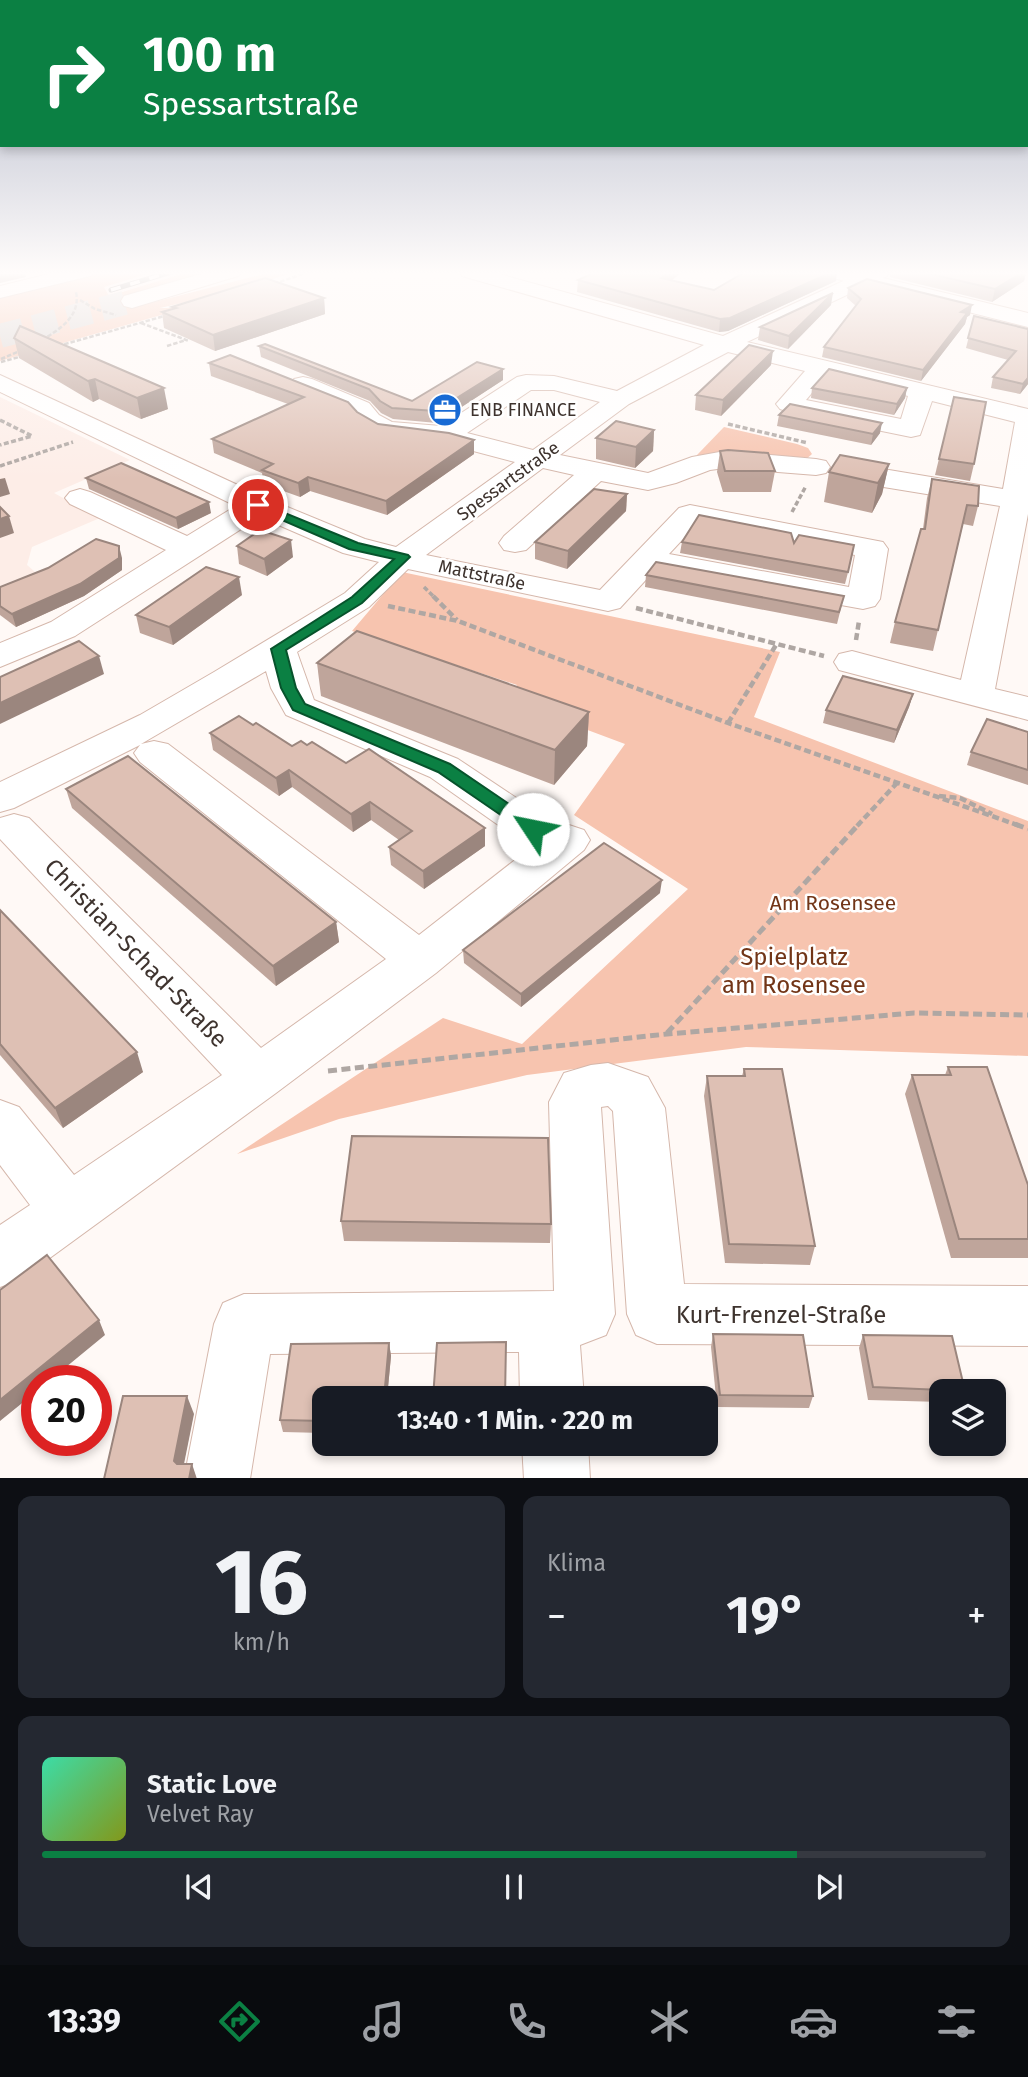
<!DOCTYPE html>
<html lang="de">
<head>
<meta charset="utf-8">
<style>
  body { margin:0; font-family:"Fira Sans",sans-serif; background:#242831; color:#f1f3f6; height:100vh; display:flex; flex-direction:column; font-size:26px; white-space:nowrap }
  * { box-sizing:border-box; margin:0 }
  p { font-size:23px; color:#9ea1a6 }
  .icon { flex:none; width:38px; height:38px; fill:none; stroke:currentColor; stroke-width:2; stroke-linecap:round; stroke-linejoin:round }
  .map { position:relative; height:1478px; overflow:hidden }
  .side { display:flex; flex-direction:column; gap:18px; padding:18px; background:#0d0f14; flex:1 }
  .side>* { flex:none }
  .guide { position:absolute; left:0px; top:0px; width:1029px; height:147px; box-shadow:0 4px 10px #0003; background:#0b8043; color:#fff; overflow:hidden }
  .buttons { position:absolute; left:929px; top:1379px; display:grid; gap:14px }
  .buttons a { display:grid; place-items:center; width:77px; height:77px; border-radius:14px; background:#171b24; box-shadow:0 4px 10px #0003; font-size:35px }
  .speed { position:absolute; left:21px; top:1365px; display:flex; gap:14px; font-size:35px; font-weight:700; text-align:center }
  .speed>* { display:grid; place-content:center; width:91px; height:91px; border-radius:50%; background:#171b24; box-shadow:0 4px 10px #0003; line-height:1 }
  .speed .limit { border:10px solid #d22; background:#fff; color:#111 }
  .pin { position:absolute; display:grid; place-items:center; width:60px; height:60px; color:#fff; margin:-30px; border:4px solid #fff; border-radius:50%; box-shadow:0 2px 7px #0007 }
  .me { position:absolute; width:77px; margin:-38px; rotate:304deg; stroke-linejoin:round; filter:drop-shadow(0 0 5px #0008) }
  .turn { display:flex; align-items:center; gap:24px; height:147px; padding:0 28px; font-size:32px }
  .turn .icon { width:91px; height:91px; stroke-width:2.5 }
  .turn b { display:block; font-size:49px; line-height:60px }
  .big { font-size:52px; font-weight:700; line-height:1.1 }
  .side .tile { flex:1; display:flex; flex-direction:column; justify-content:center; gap:10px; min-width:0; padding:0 24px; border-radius:14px; background:#242831 }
  .side .dial { align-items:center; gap:0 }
  .dial b { font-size:91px; line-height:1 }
  .song { display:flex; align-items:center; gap:21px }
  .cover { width:84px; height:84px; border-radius:10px; background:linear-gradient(135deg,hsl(160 70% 55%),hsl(70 70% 35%)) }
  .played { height:7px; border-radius:4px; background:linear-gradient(90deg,#0b8043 80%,#363941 80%) }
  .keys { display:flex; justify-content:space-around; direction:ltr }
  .heat { display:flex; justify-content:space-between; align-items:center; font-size:38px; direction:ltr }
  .side .tiles { flex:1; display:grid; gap:18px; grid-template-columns:1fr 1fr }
  .tile:last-child { grid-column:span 2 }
  .trip { position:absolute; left:312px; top:1386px; width:406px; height:70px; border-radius:14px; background:#171b24; box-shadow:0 4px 10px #0003; font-weight:700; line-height:70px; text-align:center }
  .tabs { display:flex; height:112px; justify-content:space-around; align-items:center; background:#090b0e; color:#9ea1a6 }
  .tabs .icon { width:49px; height:49px }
  .tabs .selected { color:#0b8043 }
  .tabs b { font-size:32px; color:#f1f3f6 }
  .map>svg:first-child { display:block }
  .built { fill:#fdede7 }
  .green { fill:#f7c4af }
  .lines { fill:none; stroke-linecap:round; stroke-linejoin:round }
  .highway-tunnel { stroke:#d8d1ce; stroke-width:24; stroke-dasharray:24 11; stroke-linecap:butt }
  .minor-casing { stroke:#d5b7ab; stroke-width:2 }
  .major-casing { stroke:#d5b7ab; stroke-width:2 }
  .highway-casing { stroke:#d5b7ab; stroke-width:2 }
  .path-far3 { stroke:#afa7a3; stroke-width:2.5; stroke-dasharray:4.5 2; stroke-linecap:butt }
  .path-far2 { stroke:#afa7a3; stroke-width:3.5; stroke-dasharray:5 2.5; stroke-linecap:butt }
  .path-far1 { stroke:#afa7a3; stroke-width:4.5; stroke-dasharray:7 3.5; stroke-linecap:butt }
  .path { stroke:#afa7a3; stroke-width:5; stroke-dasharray:9 4.5; stroke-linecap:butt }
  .minor { fill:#fff; fill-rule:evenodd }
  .major { fill:#fff; fill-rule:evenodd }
  .highway { fill:#fff; fill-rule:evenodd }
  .rail-casing { stroke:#675d58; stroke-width:5 }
  .rail { stroke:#fff; stroke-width:3.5; stroke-dasharray:10; stroke-linecap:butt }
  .wall { fill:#bfa59b }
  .shaded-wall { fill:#9b867e }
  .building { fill:#dec0b4; stroke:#9b867e; stroke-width:2 }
  .route { fill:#0b8043; stroke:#07532c; stroke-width:2 }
  .labels { text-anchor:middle; stroke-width:5; stroke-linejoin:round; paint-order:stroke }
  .far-poi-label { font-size:18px; fill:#3e332e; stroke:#fff; text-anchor:start }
  .far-street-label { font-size:18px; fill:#3e332e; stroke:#fff }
  .park-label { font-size:21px; fill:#723517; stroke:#fff }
  .near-street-label { font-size:24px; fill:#3e332e; stroke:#fff }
  .near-park-label { font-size:24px; fill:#723517; stroke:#fff }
</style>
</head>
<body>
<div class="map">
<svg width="1028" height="1479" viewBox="0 0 1028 1479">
  <rect width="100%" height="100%" fill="#fff9f6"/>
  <g class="built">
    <path d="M154,272H188L108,296L105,293L103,287Z"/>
    <path d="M0,397L130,460L54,493L100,518L32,547L27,565L35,572L0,586Z"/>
  </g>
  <g class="green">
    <path d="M96,272H154L104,287L109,296L188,272H206L113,299L135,307L271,272H295L234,291L160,308H186L0,361V295Z"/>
    <path d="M724,427L797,444L808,448L812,454L804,461L697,455Z"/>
    <path d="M402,572L780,652L754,717L1028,821V1056L746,1047L527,1075L339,1119L237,1154L443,1018L522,1044L688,889L574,815L625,744L507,700L517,685L352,631Z"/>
  </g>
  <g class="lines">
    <path class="highway-tunnel" d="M0,336L132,301"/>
    <defs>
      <g id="minor">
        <path d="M57,272H93L90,276L0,298V286Z"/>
        <path d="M459,272H492L723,336L863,272H890L887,276L747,342L1028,409V514L995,689L1028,697V720L839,670L834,662L839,654L852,651L961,680L1000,506L859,483L849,480L845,474L849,468L859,465L1003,489L1015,422L932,401L920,435L911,437L789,412L780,409L776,404L805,371L728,352L629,404L560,455L648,473L692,457L725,451L816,459L826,461L830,467L826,473L816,475L725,468L710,470L676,483L648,490L601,481L526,550L515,552L504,550L499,543L504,536L574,475L543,468L426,555L600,590L679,508L690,505L883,542L888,549L880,599L875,606L863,609L654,571L620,608L608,611L408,569L369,607L297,652L314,700L458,759L548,819L553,830L569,825L584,830L590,840L584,850L436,973L276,1093L21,1279L0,1287V1225L30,1205L0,1165V1100L19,1107L74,1175L222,1075L0,839V818L14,814L29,818L261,1048L386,959L140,762L134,753L140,745L14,808L0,812V782L140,715L214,672L345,593L379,562L343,553L260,517L75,636L0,667V643L51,622L166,550L70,504L65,498L70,492L80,489L90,492L187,536L236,506L0,392V375L268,499L365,539L396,547L515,462L443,443L377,435L361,427L351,413L294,389L291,384L294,379L303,377L312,379L369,403L379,415L392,422L441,426L517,377L526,375L554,376L617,391L704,345L462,276ZM826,376L908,396L901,419L806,400ZM531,390H554L600,402L533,450L467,433ZM697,524L855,555L849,587L669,554ZM266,671L271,688L286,715L430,777L518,839L533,843L538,842L419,935L168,744L154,741L141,744Z"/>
        <path d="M608,1063L648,1077L665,1108L684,1284L1028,1286V1346L657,1344L636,1335L627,1314L613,1111L608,1106L601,1107L615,1314L606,1335L580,1345L584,1398H520L519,1352L270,1354L250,1479H184L214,1324L223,1303L244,1294L554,1291L549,1102L564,1073L591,1065Z"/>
        <path d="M522,1444H588L590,1479H524Z"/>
      </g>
      <path id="major" d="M822,272H858L1028,313V327L825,276Z"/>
      <path id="highway" d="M208,272H241L238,276L132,308L124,306L121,301L124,296Z"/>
    </defs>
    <use href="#minor" class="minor-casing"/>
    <use href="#major" class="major-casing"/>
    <use href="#highway" class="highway-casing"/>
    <g class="path-far3">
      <path d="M274,284L308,272"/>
      <path d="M80,300L95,309L116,315"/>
      <path d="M141,323L189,341"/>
      <path d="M42,340C60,329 81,316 76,292"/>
      <path d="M58,346L168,315"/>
      <path d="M167,346L186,340"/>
      <path d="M1,359L22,350"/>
      <path d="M1,362L23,356"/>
    </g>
    <g class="path-far2">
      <path d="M0,420L32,436L0,445"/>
      <path d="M728,424L808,443"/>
      <path d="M0,466L73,442"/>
      <path d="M792,512L806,486"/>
      <path d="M424,587L434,597"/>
    </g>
    <g class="path-far1">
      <path d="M433,596L457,620"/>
      <path d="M388,606L458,621L728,723L1020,826"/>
      <path d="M636,608L824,656"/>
      <path d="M856,640L859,621"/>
      <path d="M728,723L776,645"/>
      <path d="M939,796L960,798L992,814"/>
      <path d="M857,826L897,783"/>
    </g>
    <g class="path">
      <path d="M1015,824L1028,829"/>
      <path d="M667,1033L859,824"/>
      <path d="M328,1071L667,1034L914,1013L1028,1015"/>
    </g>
    <use href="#minor" class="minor"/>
    <use href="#major" class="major"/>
    <use href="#highway" class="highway"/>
    <defs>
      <path id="rail" d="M111,290L171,272"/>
    </defs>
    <use href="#rail" class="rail-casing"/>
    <use href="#rail" class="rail"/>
  </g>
  <g class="wall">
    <path d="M682,272L672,280L714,290L836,281L728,331L719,332L577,292L578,280Z"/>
    <path d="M891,272H1026L1024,281L992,302L890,277Z"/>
    <path d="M848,288L970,315L967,317L965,324L921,381L822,357L824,347L856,306L847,298Z"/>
    <path d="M324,298L325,314L215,351L164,328L162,312L172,309V307Z"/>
    <path d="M831,305L788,349L758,340L760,327Z"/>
    <path d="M974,316L1028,329V384L1020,394L991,388L993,377L1008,360L966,348Z"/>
    <path d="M14,338L168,409L141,419L99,399L93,402L19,358Z"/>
    <path d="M259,346L412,401L503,369V380L437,423L393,419L381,413L370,401L261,357Z"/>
    <path d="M209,363L357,412L378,424L474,454L387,515L310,491L300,497L264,484L262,473L214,453L212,439L288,404L211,376Z"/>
    <path d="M771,365L721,416L695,410L696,395Z"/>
    <path d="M812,388H907L905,398L894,415L811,398Z"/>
    <path d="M954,397L974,464L970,481L935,475Z"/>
    <path d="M779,415L880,433L871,445L777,426Z"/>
    <path d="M654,430L653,451L635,468L596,459V438Z"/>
    <path d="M720,451L775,471L771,492H723L717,472Z"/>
    <path d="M889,464L882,494L872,513L824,502L829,472Z"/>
    <path d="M86,478L211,513L178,529L89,489Z"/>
    <path d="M932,479L978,506L973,526L963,524L933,651L890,643L895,622L923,529L927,498Z"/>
    <path d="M627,494L626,511L567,569L535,559V542Z"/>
    <path d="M682,542L794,543L852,557L845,584L680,553Z"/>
    <path d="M237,546L293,557L267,576L239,564Z"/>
    <path d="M122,558V570L84,596L16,627L0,615V587Z"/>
    <path d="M646,575L844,596L837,624L645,587Z"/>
    <path d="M242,595L173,645L140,633L136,615Z"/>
    <path d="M317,663L589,712L587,746L554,785L321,696Z"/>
    <path d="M913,694L909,707L894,743L823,723L826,710Z"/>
    <path d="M253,725L292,746L307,745L485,828V846L424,889L391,865L389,847L399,840L371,820L353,832L292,787L279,796L213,750L210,733Z"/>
    <path d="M1028,732V785L967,765L971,752Z"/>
    <path d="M66,789L336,922L339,942L276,986L72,808Z"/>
    <path d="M660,893L521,1007L464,963L463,950Z"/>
    <path d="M0,910L143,1072L63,1128L0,1055Z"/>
    <path d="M948,1067L1028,1185V1258H951L905,1094L912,1075H945Z"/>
    <path d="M744,1069L815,1246L810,1265L725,1263L704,1096L707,1076H742Z"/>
    <path d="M341,1221L551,1224L550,1243L344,1241Z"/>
    <path d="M713,1334L813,1396L809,1408L717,1407L711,1347Z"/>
    <path d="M863,1335L965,1391H942V1402L868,1400L859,1348Z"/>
    <path d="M389,1343L391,1356L387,1398H324V1433L283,1432L280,1420Z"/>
  </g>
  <g class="shaded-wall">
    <path d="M0,272H25L26,277L0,283Z"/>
    <path d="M668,272H682L660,290L661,278Z"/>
    <path d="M832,272H837L836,281L728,331L719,332L720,319Z"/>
    <path d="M1023,272H1026L1024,281L992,302L995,289Z"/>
    <path d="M833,293L831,305L788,349L789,336Z"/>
    <path d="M324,298L325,314L215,351L213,335Z"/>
    <path d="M972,305L970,315L967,317L965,324L921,381L923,370L961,312Z"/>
    <path d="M773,351L771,365L721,416L723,400Z"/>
    <path d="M503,369V380L437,423L436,411Z"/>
    <path d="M1028,378V384L1020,394L1023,384Z"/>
    <path d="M95,379L99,399L93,402L88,381Z"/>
    <path d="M164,388L168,409L141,419L137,398Z"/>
    <path d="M907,388L905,398L894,415L897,404Z"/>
    <path d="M882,423L880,433L871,445L873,434Z"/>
    <path d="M654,430L653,451L635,468L636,447Z"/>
    <path d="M474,440V454L387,515L386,501Z"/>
    <path d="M889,464L882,494L872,513L878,483Z"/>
    <path d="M308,477L310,491L300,497L298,483Z"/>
    <path d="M5,478L10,494L0,497V479Z"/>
    <path d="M627,494L626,511L567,569L568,551Z"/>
    <path d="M209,502L211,513L178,529L176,518Z"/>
    <path d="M9,516L14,533L0,538V519Z"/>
    <path d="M291,540L293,557L267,576L264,559Z"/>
    <path d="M119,546L122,558V570L84,596L16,627L12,614Z"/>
    <path d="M239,577L242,595L173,645L169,627Z"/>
    <path d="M99,656L104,674L0,724V703Z"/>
    <path d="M913,694L909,707L894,743L897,730Z"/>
    <path d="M589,712L587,746L554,785L555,750Z"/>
    <path d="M289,770L292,787L279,796L276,778Z"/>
    <path d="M370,802L371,820L353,832L351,814Z"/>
    <path d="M485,828V846L424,889L423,871Z"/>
    <path d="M662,880L660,893L521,1007V994Z"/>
    <path d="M336,922L339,942L276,986L273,966Z"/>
    <path d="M137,1052L143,1072L63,1128L55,1108Z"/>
    <path d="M99,1320L105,1335L49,1381H37V1391L0,1421V1400Z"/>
    <path d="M389,1343L391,1356L387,1398H384Z"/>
    <path d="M187,1396L194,1414L181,1479L174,1461Z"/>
    <path d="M192,1464L197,1479H189Z"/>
  </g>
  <g class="building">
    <path d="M595,272H668L661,278L714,290L745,272H832L730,318L720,319L578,280Z"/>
    <path d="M922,272H1023L995,289Z"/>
    <path d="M265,278L324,298L213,335L162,312L176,308L172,307Z"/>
    <path d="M867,279L972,305L961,312L967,313L923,370L824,347L861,299L848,288Z"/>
    <path d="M833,293L789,336L760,327Z"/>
    <path d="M974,316L1028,329V378L1023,384L993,377L1016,351L968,338Z"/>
    <path d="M20,326L164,388L137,398L95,379L88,381L14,338Z"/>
    <path d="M265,344L412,401L477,362L503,369L436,411L392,408L380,401L369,389L259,346Z"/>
    <path d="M749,345L773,351L723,400L696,395Z"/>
    <path d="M230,355L348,402L357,412L378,424L449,433L474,440L386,501L308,477L298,483L262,470L273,464L212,439L304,397L209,363Z"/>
    <path d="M829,369L907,388L897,404L812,388Z"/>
    <path d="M954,397L986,402L974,464L939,459Z"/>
    <path d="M790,404L882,423L873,434L779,415Z"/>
    <path d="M616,421L654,430L636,447L596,438Z"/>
    <path d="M728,450L768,453L775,471H725L720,451Z"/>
    <path d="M840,455L889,464L878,483L829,472Z"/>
    <path d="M121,463L209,502L176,518L86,478Z"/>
    <path d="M932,479L979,486L978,506L967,505L938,630L895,622L921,529H925Z"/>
    <path d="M594,489L627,494L568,551L535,542Z"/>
    <path d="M0,507L9,516L0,519Z"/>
    <path d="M699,515L791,533L794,543L799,535L854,545L848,572L682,542Z"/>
    <path d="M260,530L291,540L264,559L237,546Z"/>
    <path d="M96,539L119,546V558L80,584L12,614L0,606V587L48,568Z"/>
    <path d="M656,562L844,596L839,612L646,575Z"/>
    <path d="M206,567L239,577L169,627L136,615Z"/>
    <path d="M357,631L589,712L555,750L317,663Z"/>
    <path d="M79,641L99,656L0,703V677Z"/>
    <path d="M843,676L913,694L897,730L826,710Z"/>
    <path d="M239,716L253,725L256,723L292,746L301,741L307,745L312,742L346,763L369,749L485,828L423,871L389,847L412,831L370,802L351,814L289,770L276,778L210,733Z"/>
    <path d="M987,719L1028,732V770L971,752Z"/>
    <path d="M128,756L336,922L273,966L66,789Z"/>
    <path d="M604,843L662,880L521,994L463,950Z"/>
    <path d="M0,910L137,1052L55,1108L0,1044Z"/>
    <path d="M948,1067H987L1028,1185V1239H959L912,1075H951Z"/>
    <path d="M744,1069H782L815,1246L729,1244L707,1076H745Z"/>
    <path d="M352,1136L548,1138L551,1224L341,1221Z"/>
    <path d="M47,1255L99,1320L0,1400V1290Z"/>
    <path d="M713,1334L803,1335L813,1396L720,1395Z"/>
    <path d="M863,1335L952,1336L965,1391L873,1387Z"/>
    <path d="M506,1342L505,1398H433L437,1343Z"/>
    <path d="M389,1343L384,1398H324V1421L280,1420L291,1344Z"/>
    <path d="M123,1396H187L174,1461L177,1464H192L189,1479H104Z"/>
  </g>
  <linearGradient id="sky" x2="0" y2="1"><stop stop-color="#a9afc3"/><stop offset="0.57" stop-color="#fffcfb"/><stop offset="1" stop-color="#fffcfb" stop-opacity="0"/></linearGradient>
  <rect width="1028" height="479" fill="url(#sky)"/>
  <path class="route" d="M258,502L358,543L408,555L410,557L362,603L286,650L296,688L305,704L450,764L540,825L542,829L540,833H527L438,772L293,710L281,688L271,649L352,597L394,559L349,549L254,508V503Z"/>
  <defs>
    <symbol id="office-disc" viewBox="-11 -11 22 22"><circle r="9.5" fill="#186ad4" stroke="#fff"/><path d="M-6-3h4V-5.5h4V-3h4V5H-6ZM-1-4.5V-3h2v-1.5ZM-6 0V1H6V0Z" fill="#fff"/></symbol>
  </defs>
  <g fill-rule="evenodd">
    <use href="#office-disc" x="426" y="391" width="38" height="38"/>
  </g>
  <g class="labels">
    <g class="far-poi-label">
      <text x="470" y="416">ENB FINANCE</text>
    </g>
    <g class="far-street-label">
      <text transform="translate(508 481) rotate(-36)" y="6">Spessartstraße</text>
      <text transform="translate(482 575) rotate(12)" y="6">Mattstraße</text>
    </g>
    <g class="park-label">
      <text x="833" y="910">Am Rosensee</text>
    </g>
    <g class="near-street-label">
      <text transform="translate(136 953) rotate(46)" y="8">Christian-Schad-Straße</text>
      <text x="781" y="1323">Kurt-Frenzel-Straße</text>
    </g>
    <g class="near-park-label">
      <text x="794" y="965">Spielplatz<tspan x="794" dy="28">am Rosensee</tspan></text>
    </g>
  </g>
</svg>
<div class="buttons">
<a><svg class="icon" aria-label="layers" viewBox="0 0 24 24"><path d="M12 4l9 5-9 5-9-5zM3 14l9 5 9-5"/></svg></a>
</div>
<div class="speed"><div class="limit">20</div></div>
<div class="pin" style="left:258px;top:505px;background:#d93025"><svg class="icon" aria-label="arrive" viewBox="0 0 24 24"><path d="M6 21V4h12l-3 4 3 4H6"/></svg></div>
<svg class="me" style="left:533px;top:829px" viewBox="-20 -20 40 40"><circle r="19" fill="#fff"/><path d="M0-13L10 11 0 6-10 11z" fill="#0b8043"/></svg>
<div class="trip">13:40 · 1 Min. · 220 m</div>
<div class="guide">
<div class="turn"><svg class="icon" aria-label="right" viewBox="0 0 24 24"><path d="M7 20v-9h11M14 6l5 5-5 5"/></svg><div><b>100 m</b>Spessartstraße</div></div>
</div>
</div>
<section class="side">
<div class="tiles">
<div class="tile dial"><b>16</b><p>km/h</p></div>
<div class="tile"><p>Klima</p>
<div class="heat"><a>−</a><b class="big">19°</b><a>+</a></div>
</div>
<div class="tile">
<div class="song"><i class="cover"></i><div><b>Static Love</b><p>Velvet Ray</p></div></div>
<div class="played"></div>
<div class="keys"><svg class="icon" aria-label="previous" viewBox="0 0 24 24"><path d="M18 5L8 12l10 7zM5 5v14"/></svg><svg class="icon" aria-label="pause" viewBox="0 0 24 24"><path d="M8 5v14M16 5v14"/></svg><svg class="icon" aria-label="next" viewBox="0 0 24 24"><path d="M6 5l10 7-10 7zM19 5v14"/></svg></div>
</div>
</div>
</section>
<nav class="tabs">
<b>13:39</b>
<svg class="icon selected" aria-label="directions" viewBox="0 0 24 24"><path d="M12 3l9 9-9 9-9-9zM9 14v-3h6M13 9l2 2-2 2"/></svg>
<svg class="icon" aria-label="music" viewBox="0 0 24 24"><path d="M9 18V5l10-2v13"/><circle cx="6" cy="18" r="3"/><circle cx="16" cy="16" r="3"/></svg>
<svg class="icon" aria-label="phone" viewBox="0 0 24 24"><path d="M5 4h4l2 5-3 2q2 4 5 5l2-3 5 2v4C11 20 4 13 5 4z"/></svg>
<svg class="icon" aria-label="climate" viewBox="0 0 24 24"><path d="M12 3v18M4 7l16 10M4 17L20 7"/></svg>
<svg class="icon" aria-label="car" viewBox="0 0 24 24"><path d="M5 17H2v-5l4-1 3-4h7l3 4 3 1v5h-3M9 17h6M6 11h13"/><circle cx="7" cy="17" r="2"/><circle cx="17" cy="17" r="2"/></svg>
<svg class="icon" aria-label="filters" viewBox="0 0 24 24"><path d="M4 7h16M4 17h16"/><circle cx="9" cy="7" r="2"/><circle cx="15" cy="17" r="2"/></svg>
</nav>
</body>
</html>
